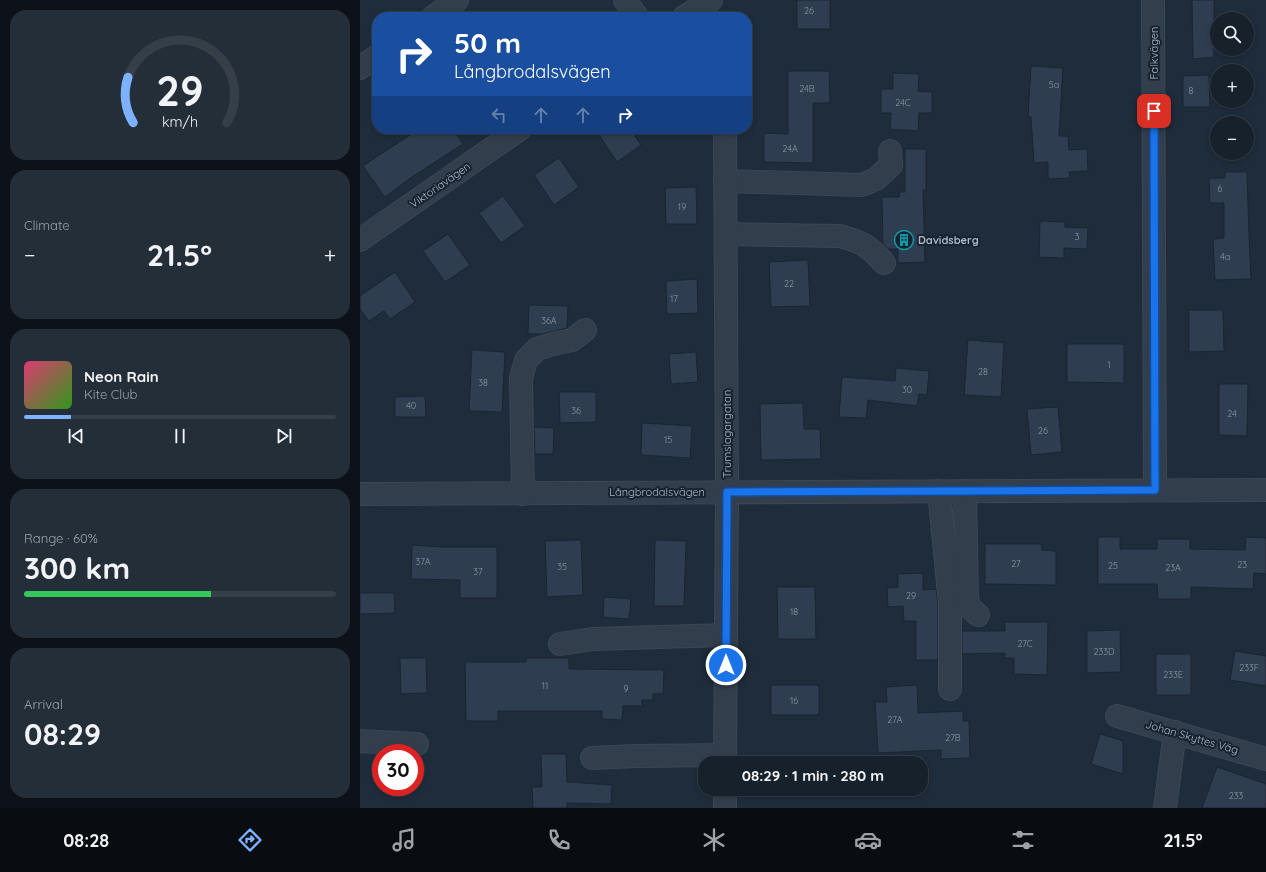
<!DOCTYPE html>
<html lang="en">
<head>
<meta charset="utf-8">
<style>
  body { margin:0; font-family:Quicksand,sans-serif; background:#242e38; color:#f1f3f6; height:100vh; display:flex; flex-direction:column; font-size:15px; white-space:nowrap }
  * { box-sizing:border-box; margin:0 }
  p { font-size:13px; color:#9ea3a9 }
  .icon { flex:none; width:22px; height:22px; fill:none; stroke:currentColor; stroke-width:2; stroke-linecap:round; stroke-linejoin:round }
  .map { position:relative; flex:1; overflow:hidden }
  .side { display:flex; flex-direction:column; gap:10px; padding:10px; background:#0d1218; width:360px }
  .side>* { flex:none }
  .banner { position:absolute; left:12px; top:12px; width:380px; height:122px; border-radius:16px; box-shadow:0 2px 6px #0003,0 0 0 1px #363e48; background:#1a4fa0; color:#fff; overflow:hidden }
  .fabs { position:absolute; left:850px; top:12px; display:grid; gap:8px }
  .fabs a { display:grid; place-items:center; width:44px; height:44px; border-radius:50%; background:#17212c; box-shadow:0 2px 6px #0003,0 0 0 1px #363e48; font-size:20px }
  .speed { position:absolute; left:12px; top:744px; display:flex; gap:8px; font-size:20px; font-weight:700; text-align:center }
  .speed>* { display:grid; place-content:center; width:52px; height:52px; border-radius:50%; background:#17212c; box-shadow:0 2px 6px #0003,0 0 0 1px #363e48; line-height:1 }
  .speed .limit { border:6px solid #d22; background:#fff; color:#111 }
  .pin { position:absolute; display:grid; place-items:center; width:34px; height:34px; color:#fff; margin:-17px; border-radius:8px; box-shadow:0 2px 6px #0006 }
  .me { position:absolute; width:44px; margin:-22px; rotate:0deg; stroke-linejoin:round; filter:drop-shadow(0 0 3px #0008) }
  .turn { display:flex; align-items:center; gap:14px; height:84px; padding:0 16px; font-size:18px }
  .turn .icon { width:52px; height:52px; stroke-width:2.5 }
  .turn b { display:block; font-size:28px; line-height:34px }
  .lanes { display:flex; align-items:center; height:38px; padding:0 16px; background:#0003; justify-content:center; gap:20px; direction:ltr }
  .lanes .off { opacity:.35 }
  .big { font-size:30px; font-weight:700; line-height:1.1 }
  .side .card { flex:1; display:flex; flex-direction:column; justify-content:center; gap:6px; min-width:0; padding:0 14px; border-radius:16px; background:#242e38 }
  .side .dial { align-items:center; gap:0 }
  .dial svg { height:104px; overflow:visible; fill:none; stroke:#363e48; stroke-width:7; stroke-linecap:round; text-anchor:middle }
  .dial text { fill:#f1f3f6; stroke:none }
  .song { display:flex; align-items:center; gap:12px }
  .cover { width:48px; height:48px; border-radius:6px; background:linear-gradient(135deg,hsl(340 70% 55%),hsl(110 70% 35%)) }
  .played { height:4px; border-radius:2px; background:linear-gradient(90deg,#7cb2ff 15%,#363e48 15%) }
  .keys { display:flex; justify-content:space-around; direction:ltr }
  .heat { display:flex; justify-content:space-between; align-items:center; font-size:22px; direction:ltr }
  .charge { height:6px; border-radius:3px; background:linear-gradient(90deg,#34c759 60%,#363e48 0) }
  .trip { position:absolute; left:338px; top:756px; width:230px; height:40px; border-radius:16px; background:#17212c; box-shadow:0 2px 6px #0003,0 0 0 1px #363e48; font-weight:700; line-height:40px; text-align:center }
  .tab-bar { display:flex; height:64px; justify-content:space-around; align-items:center; background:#090d12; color:#9ea3a9 }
  .tab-bar .icon { width:28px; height:28px }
  .tab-bar .current { color:#7cb2ff }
  .tab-bar b { font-size:18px; color:#f1f3f6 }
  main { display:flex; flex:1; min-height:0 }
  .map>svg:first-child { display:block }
  .building { fill:#2e3d50; stroke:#1a2532 }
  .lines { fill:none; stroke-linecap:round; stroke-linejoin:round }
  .minor-casing { stroke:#3c4755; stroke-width:24 }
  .minor { stroke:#333e4c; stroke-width:22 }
  .route-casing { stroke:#114b97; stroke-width:10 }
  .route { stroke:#1a73e8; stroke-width:7 }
  .labels { text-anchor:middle; stroke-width:4; stroke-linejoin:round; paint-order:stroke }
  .number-label { font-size:9px; fill:#8d98a9 }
  .street-label { font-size:11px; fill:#aeb8c8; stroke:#182330 }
  .poi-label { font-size:11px; font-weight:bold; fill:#aeb8c8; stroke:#182330; text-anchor:start }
</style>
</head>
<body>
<main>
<section class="side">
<div class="card dial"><svg viewBox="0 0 100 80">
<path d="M14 69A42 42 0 1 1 86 69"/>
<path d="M14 69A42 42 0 0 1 10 34" stroke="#7cb2ff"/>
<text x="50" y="56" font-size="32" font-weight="700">29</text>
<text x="50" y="72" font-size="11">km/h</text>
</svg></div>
<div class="card"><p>Climate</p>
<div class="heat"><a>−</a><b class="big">21.5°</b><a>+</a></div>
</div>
<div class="card">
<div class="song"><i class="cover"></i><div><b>Neon Rain</b><p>Kite Club</p></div></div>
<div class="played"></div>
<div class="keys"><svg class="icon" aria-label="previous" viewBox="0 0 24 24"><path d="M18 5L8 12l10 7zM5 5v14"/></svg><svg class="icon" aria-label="pause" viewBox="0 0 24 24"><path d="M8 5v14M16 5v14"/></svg><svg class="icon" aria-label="next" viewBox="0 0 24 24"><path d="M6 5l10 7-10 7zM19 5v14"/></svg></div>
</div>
<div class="card"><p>Range · 60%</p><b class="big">300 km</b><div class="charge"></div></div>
<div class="card"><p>Arrival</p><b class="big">08:29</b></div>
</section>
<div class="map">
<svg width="906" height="808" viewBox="0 0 906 808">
  <rect width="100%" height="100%" fill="#1f2c3b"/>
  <g class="building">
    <rect x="437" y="0" width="33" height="29"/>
    <path d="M832,0H854V57L833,59Z"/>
    <path d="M671,66L703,68L699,136H708L709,150L727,149L728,171L709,172L710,178L688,179V162L674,163L671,117H668Z"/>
    <path d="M428,71H469L470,103H453V163L404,162V133L428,134Z"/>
    <path d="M533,73L559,74L558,91L572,92V113H559L558,131L530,129L531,113H521V89H533Z"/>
    <path d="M849,75L850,107H823V76Z"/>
    <path d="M59,129H93L103,144L52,177L25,197L3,166Z"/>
    <path d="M235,129H270L281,145L257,162Z"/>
    <path d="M545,149H566V190H563L565,262L538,263V249H528L523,244L522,197H539L540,192H545Z"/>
    <path d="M199,158L219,187L194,205L174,175Z"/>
    <path d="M865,172H887L889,237L891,279L855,280L853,239L864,238V203H850L849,178H865Z"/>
    <path d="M336,187L337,224H306L305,188Z"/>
    <path d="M143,196L165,226L141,243L119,213Z"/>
    <path d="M680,221L705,222V227L728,228L727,249L704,248V258L679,257Z"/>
    <path d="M88,234L110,265L85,282L63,251Z"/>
    <path d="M448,260L450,306L411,307L409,262Z"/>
    <path d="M35,272L55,302L30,319L24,311L9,321L0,309V296Z"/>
    <path d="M337,279L338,313L307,314L306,281Z"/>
    <path d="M169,305L208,306L207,328L183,334H168Z"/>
    <path d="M829,310H863L864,351L829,352Z"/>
    <path d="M608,340L644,343L641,397L604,395Z"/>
    <path d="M707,344H764V383L707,382Z"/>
    <path d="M112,350L145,352L142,412L109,411Z"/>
    <path d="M336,352L338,382L311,384L309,354Z"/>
    <path d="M536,368L569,371L567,395L559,394L557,406L508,400L506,418L479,417L482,377L535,381Z"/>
    <path d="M859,384H888L887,436L859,435Z"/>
    <path d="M199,392H236V422L200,423Z"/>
    <path d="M65,396L66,417H35V397Z"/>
    <path d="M443,403L444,429H460L461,459L401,460L400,404Z"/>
    <path d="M698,407L702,452L671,455L667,409Z"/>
    <path d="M282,423L332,426L330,458L281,455Z"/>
    <path d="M174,427L194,428L193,454H175Z"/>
    <path d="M738,537H760V549H797V539H830V549L885,550L886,537L906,538V574L894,573L893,589L831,587V599H798L797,584H738Z"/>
    <path d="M221,540L223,595L187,597L185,541Z"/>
    <path d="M295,540L326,541L324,606H294Z"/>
    <path d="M625,544H681L682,550L696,551V585L625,584Z"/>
    <path d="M52,545L81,547H137V598H100V580L51,579Z"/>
    <path d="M563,573V590L576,589L578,605V660H556V621H544L543,606L528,607L527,588L538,587V574Z"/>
    <path d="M417,587H455L456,639H418Z"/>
    <path d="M0,593H34L35,613L0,614Z"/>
    <path d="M244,597L271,599L269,619L243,617Z"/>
    <path d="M645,622H688L687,675L654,674V658H645V653L602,654V631H645Z"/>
    <path d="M760,630L761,672L727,673V631Z"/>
    <path d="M875,651L906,656V686L870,680Z"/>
    <rect x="796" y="654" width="35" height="41"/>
    <path d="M40,658H66L67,693L41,694Z"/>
    <path d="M166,658H209V669L304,670L303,694H293V700H282V706H263L262,720L242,719V711H138V721H106L105,662H166Z"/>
    <rect x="411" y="685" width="48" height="30"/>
    <path d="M557,685L558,713L603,711V721H609L610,758L581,759V750L518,753L515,702H527L526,687Z"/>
    <path d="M740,734L763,741V774L731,764Z"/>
    <path d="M181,754H206L207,782L252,785L251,804L207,803V808H173L172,787H182Z"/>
    <path d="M857,767L906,784V808H842Z"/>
  </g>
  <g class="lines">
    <defs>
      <g id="minor">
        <path d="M265,0L277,17"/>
        <path d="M793,0L795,490"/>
        <path d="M73,17L97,0"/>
        <path d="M324,17L351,0"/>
        <path d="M0,68L17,56"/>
        <path d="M365,181L502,185L516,179L531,165L530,151"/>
        <path d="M366,234L480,236C502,242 509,246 524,263"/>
        <path d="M0,240L160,129"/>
        <path d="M579,491L590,604V689"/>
        <path d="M605,491L607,599L610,608L618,615"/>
        <path d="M0,494L906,490"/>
        <path d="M163,494L161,378L166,360L177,349L193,344L212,340L225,330"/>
        <path d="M200,644L233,639L366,635"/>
        <path d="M757,716L906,759"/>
        <path d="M0,741L57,744"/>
        <path d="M232,758L276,756L365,755"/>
        <path d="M365,763L367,492L365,129"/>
        <path d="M365,808V789"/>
        <path d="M805,808L815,732"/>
      </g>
    </defs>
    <use href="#minor" class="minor-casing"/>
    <use href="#minor" class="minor"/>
  </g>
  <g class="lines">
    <defs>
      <path id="route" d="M366,665L367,492L795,490L794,111"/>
    </defs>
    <use href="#route" class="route-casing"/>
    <use href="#route" class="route"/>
  </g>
  <defs>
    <symbol id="building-ring" viewBox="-11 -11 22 22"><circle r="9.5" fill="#182330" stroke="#0f9aa8" stroke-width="1.5"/><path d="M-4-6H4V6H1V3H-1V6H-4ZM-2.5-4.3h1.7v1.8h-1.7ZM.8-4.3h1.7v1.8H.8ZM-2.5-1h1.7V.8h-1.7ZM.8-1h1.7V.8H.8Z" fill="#0f9aa8"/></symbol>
  </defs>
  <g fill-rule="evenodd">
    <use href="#building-ring" x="533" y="229" width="22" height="22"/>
  </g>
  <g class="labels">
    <g class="number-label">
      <text x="449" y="14">26</text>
      <text x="694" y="88">5a</text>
      <text x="447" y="92">24B</text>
      <text x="831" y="94">8</text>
      <text x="543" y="106">24C</text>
      <text x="430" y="152">24A</text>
      <text x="860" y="192">6</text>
      <text x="322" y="210">19</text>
      <text x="717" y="240">3</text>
      <text x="865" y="260">4a</text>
      <text x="429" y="287">22</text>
      <text x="314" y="302">17</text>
      <text x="189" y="324">36A</text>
      <text x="749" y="368">1</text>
      <text x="623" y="375">28</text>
      <text x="123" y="386">38</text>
      <text x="547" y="393">30</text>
      <text x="51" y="409">40</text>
      <text x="216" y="414">36</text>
      <text x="872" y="417">24</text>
      <text x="683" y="434">26</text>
      <text x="308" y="443">15</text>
      <text x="63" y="565">37A</text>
      <text x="656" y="567">27</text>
      <text x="882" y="568">23</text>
      <text x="753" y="569">25</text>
      <text x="202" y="570">35</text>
      <text x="813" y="571">23A</text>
      <text x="118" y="575">37</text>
      <text x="551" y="599">29</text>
      <text x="434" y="615">18</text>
      <text x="665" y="647">27C</text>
      <text x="744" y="655">233D</text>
      <text x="889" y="671">233F</text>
      <text x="813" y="678">233E</text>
      <text x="185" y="689">11</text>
      <text x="266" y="692">9</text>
      <text x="434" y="704">16</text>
      <text x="535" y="723">27A</text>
      <text x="593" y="741">27B</text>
      <text x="876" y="799">233</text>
    </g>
    <g class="street-label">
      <text transform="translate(794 53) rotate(-90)" y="4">Falkvägen</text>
      <text transform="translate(80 185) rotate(-35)" y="4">Viktoriavägen</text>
      <text transform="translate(367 434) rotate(-90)" y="4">Trumslagargatan</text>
      <text x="297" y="496">Långbrodalsvägen</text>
      <text transform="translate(832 737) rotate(16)" y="4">Johan Skyttes Väg</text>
    </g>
    <g class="poi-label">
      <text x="558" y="244">Davidsberg</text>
    </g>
  </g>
</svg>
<div class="fabs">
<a><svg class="icon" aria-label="search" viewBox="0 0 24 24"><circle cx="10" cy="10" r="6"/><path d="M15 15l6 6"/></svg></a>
<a>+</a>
<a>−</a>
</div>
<div class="speed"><div class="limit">30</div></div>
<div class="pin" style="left:794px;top:111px;background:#d93025"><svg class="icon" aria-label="arrive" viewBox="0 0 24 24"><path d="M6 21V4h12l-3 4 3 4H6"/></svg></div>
<svg class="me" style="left:366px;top:665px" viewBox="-20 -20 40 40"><circle r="17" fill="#1a73e8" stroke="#fff" stroke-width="3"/><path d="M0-11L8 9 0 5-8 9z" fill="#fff"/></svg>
<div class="trip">08:29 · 1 min · 280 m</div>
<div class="banner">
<div class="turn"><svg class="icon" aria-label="right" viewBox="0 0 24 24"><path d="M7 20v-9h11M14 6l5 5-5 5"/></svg><div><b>50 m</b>Långbrodalsvägen</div></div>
<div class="lanes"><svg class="icon off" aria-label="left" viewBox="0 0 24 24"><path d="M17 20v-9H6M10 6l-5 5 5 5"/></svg><svg class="icon off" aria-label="ahead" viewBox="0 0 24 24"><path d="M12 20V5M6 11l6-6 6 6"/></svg><svg class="icon off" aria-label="ahead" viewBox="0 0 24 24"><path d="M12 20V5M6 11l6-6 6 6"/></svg><svg class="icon" aria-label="right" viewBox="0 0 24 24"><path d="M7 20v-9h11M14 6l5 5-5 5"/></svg></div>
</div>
</div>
</main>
<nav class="tab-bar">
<b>08:28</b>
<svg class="icon current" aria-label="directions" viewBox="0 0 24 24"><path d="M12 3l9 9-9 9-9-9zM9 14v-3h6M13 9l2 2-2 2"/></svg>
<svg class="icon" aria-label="music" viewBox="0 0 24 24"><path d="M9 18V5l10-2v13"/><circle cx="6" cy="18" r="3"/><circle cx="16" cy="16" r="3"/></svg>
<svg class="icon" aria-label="phone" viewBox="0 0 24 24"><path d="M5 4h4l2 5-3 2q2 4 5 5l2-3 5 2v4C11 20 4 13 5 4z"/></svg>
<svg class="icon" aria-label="climate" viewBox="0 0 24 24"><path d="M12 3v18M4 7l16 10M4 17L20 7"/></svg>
<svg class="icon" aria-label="car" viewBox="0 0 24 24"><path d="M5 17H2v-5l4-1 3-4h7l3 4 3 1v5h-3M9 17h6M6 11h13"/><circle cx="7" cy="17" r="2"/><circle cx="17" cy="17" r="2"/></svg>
<svg class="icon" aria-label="filters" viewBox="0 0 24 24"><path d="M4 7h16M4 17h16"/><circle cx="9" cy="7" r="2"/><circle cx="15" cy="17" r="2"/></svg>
<b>21.5°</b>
</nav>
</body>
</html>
